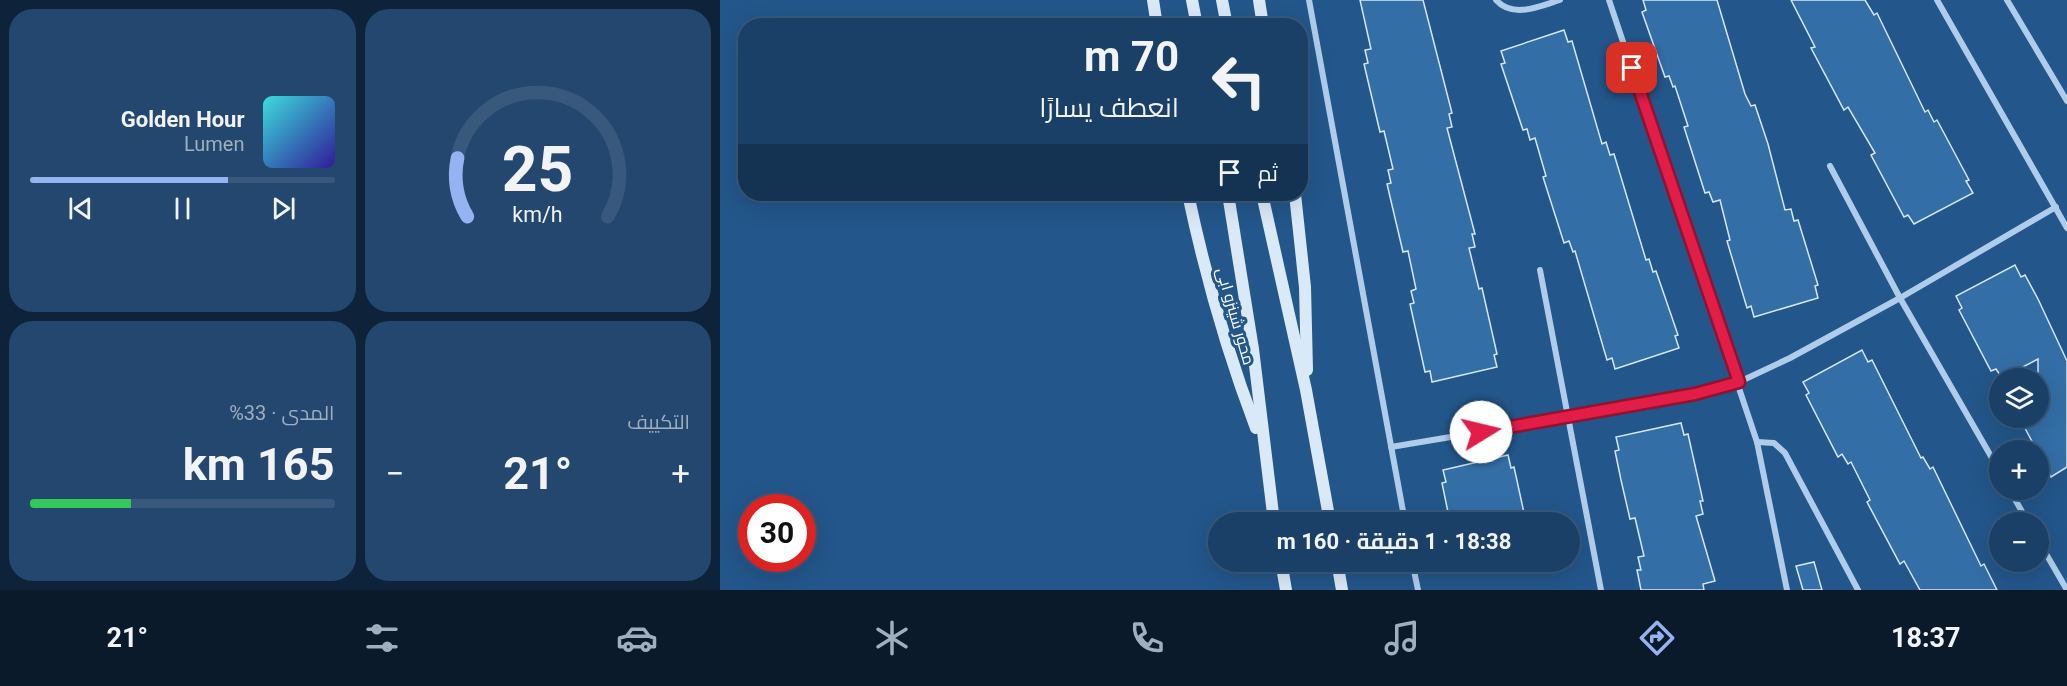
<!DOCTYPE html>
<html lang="ar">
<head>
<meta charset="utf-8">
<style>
  body { margin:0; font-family:Roboto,Cairo,sans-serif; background:#23476e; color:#f1f3f6; direction:rtl; height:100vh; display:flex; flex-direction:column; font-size:22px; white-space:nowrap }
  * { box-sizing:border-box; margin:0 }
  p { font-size:20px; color:#9fafc0 }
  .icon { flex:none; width:33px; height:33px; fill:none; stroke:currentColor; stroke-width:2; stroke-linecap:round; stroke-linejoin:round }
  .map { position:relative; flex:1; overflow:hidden; direction:ltr }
  .panel { display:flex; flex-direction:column; gap:9px; padding:9px; background:#0e2339; width:720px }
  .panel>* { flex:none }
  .top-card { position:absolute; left:18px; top:18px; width:570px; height:183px; border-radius:24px; box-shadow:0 6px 24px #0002,0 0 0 2px #38597c; direction:rtl; background:#1a4068; color:#f1f3f6; overflow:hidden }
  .fabs { position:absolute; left:1269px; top:368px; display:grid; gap:12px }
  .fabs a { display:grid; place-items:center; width:60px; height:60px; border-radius:50%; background:#1a4068; box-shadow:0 6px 24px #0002,0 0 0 2px #38597c; font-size:30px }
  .speed { position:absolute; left:18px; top:494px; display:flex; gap:12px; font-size:30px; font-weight:700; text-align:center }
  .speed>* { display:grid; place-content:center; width:78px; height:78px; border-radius:50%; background:#1a4068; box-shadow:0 6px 24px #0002,0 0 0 2px #38597c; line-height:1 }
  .speed .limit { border:9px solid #d22; background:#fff; color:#111 }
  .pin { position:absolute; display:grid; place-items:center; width:51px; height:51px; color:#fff; margin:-26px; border-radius:12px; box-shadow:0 3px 9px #0006 }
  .me { position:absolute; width:66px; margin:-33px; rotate:81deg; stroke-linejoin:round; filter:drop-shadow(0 0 4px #0008) }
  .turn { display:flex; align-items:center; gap:21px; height:126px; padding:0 30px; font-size:27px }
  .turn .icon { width:78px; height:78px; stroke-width:2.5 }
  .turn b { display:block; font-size:42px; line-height:51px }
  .then { display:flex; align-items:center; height:57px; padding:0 30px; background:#0003; gap:12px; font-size:22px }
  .big { font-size:45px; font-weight:700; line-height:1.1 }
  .panel .tile { flex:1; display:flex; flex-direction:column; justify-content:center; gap:9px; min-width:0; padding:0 21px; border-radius:24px; background:#23476e }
  .panel .dial { align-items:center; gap:0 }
  .dial svg { height:156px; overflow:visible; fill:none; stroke:#38597c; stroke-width:7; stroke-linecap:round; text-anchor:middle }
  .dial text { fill:#f1f3f6; stroke:none }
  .song { display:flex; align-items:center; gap:18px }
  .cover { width:72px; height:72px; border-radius:9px; background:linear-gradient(135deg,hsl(180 70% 55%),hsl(250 70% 35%)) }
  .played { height:6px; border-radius:3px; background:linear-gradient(90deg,#95b2f1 65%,#38597c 65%) }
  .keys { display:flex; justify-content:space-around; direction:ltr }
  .heat { display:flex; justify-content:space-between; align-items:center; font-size:33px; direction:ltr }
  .charge { height:9px; border-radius:4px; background:linear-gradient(90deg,#34c759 33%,#38597c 0) }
  .panel .tiles { flex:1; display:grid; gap:9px; grid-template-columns:repeat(2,1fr) }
  .trip { position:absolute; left:488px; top:512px; width:372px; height:60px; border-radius:30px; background:#1a4068; box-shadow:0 6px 24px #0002,0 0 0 2px #38597c; font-weight:700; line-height:60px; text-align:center; direction:rtl }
  .tabs { display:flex; height:96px; justify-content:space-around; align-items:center; background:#0a1a2a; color:#9fafc0 }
  .tabs .icon { width:42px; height:42px }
  .tabs .selected { color:#95b2f1 }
  .tabs b { font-size:27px; color:#f1f3f6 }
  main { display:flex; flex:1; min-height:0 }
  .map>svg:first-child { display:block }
  .building { fill:#336ea6; stroke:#d4e6f8; stroke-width:1.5 }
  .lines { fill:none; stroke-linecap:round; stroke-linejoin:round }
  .minor { stroke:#afcdea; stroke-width:6 }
  .secondary { stroke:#dae9f8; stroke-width:12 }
  .route-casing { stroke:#92132f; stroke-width:15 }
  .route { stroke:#e11d48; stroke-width:10 }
  .labels { text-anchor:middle; stroke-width:6; stroke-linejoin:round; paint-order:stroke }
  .street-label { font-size:16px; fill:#fff; stroke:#23568a }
</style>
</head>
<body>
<main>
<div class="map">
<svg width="1347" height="590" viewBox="0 0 1347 590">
  <rect width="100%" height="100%" fill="#23568a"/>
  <g class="building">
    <path d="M640,0H703L732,113L729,114L732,127L727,128L755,234H752L755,247L749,248L759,289L762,288L777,354L774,355L777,367L712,382L710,371L705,372L690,304L694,303L691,291L696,289L688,251L683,252L667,184L671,183L668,170L673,169L664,131L660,132L644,64L648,63L645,50L651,49Z"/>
    <path d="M923,0H997L1025,94L1031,106L1035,105L1048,144L1065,210L1071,209L1074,221L1078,220L1098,285L1095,286L1098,298L1034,317L1031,306L1027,308L1007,241L1010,240L1000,200L993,202L989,192L985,193L964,127L968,126L955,86L953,87L949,76L945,77L922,12L926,10Z"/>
    <path d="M1071,0H1145L1154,15L1157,13L1205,112L1208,110L1214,122L1217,120L1249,180L1246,181L1253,193L1194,224L1188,215L1184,217L1151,155L1155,153L1128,107L1124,110L1091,48L1095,47Z"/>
    <path d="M844,30L848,42L852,41L882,144L886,142L890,155L894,154L926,260L929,259L933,272L936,271L958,335L955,336L959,348L895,369L892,358L887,360L855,251L853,252L849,241L844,243L823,177L826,176L815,138L810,140L807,129L803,130L781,64L785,63L781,51Z"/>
    <path d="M1295,265L1301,277L1305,275L1318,299L1347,361V467L1331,477L1299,417H1318V359L1282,378L1276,369L1271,371L1239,310L1242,308L1236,296Z"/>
    <path d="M1142,350L1148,362L1152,360L1201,458L1203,457L1210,469L1213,467L1261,566L1264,564L1277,590H1200L1184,561L1180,564L1147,502L1150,500L1131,462L1128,464L1122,454L1118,457L1086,395L1089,393L1083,382Z"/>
    <path d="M961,423L964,435L968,434L983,501H980L983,514L976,516L995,581L983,584L984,590H921L917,570H921L918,557L924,556L915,518L910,519L901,480L895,451L899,450L896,437Z"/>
    <path d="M788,455L791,468L794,467L806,522H730L722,483L726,482L723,470Z"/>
    <path d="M1094,562L1102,590H1083L1076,566Z"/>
  </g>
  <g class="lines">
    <g class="minor">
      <path d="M589,0L685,522"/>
      <path d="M776,0C793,19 820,6 840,0"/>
      <path d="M889,0L1037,442L1067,590"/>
      <path d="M1217,0L1347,228"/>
      <path d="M1287,0L1347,101"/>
      <path d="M1110,166L1180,298L1280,472"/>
      <path d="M820,270L881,590"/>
      <path d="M1037,442L1054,443L1065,453L1138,590"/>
      <path d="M671,447L850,417L975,394L1019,382L1070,358L1180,298L1336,207"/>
      <path d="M1289,489L1308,522"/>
      <path d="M1318,540L1347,590"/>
      <path d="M692,561L698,590"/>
    </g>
    <g class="secondary">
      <path d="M433,0L437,26"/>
      <path d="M472,0L477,26"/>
      <path d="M502,0L507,26"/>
      <path d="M539,0L543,26"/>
      <path d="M468,194C485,274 507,352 536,428"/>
      <path d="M508,194L533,349L554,522"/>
      <path d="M542,194L586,390L610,522"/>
      <path d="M575,194L585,287L587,370"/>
      <path d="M561,561L566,590"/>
      <path d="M617,561L622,590"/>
    </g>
  </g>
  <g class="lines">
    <defs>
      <path id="route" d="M761,432L975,394L1019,382L912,68"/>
    </defs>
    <use href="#route" class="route-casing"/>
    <use href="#route" class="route"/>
  </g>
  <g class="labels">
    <g class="street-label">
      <text transform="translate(516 316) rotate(74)" y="6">محور شينزو ابى</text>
    </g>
  </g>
</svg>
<div class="fabs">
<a><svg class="icon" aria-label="layers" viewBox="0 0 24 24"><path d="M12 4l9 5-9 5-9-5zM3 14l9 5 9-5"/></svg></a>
<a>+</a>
<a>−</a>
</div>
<div class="speed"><div class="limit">30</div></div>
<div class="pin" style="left:912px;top:68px;background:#d93025"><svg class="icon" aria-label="arrive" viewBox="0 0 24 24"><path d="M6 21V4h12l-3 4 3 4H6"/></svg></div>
<svg class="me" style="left:761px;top:432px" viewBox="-20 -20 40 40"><circle r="19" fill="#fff"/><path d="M0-13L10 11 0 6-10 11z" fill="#e11d48"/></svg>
<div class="trip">18:38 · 1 دقيقة · 160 m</div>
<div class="top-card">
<div class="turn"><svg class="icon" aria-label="left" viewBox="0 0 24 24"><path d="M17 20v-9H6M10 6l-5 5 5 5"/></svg><div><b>70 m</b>انعطف يسارًا</div></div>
<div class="then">ثم<svg class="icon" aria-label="arrive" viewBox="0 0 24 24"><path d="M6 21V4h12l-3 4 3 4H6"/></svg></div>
</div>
</div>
<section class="panel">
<div class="tiles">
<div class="tile dial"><svg viewBox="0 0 100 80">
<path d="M14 69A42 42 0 1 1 86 69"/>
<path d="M14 69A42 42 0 0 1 9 39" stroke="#95b2f1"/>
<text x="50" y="56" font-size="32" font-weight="700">25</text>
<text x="50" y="72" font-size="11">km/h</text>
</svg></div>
<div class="tile">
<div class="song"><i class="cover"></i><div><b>Golden Hour</b><p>Lumen</p></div></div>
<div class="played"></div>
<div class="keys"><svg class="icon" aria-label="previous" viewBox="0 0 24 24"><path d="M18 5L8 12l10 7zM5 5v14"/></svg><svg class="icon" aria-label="pause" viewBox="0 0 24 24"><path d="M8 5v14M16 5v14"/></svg><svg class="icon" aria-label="next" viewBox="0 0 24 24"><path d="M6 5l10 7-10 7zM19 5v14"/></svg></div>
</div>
<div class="tile"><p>التكييف</p>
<div class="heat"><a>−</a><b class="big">21°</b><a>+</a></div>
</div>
<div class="tile"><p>المدى · 33%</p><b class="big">165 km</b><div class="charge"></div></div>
</div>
</section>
</main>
<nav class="tabs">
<b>18:37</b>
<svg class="icon selected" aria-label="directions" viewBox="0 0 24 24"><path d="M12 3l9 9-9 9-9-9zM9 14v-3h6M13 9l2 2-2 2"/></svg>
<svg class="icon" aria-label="music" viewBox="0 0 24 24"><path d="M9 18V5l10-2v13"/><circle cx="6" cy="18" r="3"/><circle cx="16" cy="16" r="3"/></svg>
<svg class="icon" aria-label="phone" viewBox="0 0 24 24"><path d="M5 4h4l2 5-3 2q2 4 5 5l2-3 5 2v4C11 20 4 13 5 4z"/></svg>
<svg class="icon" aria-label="climate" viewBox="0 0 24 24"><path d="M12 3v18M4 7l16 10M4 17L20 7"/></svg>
<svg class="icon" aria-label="car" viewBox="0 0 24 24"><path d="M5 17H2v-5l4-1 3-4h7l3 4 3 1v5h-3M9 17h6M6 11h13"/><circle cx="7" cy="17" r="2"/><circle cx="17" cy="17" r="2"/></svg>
<svg class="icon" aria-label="filters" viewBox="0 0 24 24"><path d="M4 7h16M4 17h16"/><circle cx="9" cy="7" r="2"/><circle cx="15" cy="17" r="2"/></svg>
<b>21°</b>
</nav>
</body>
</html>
